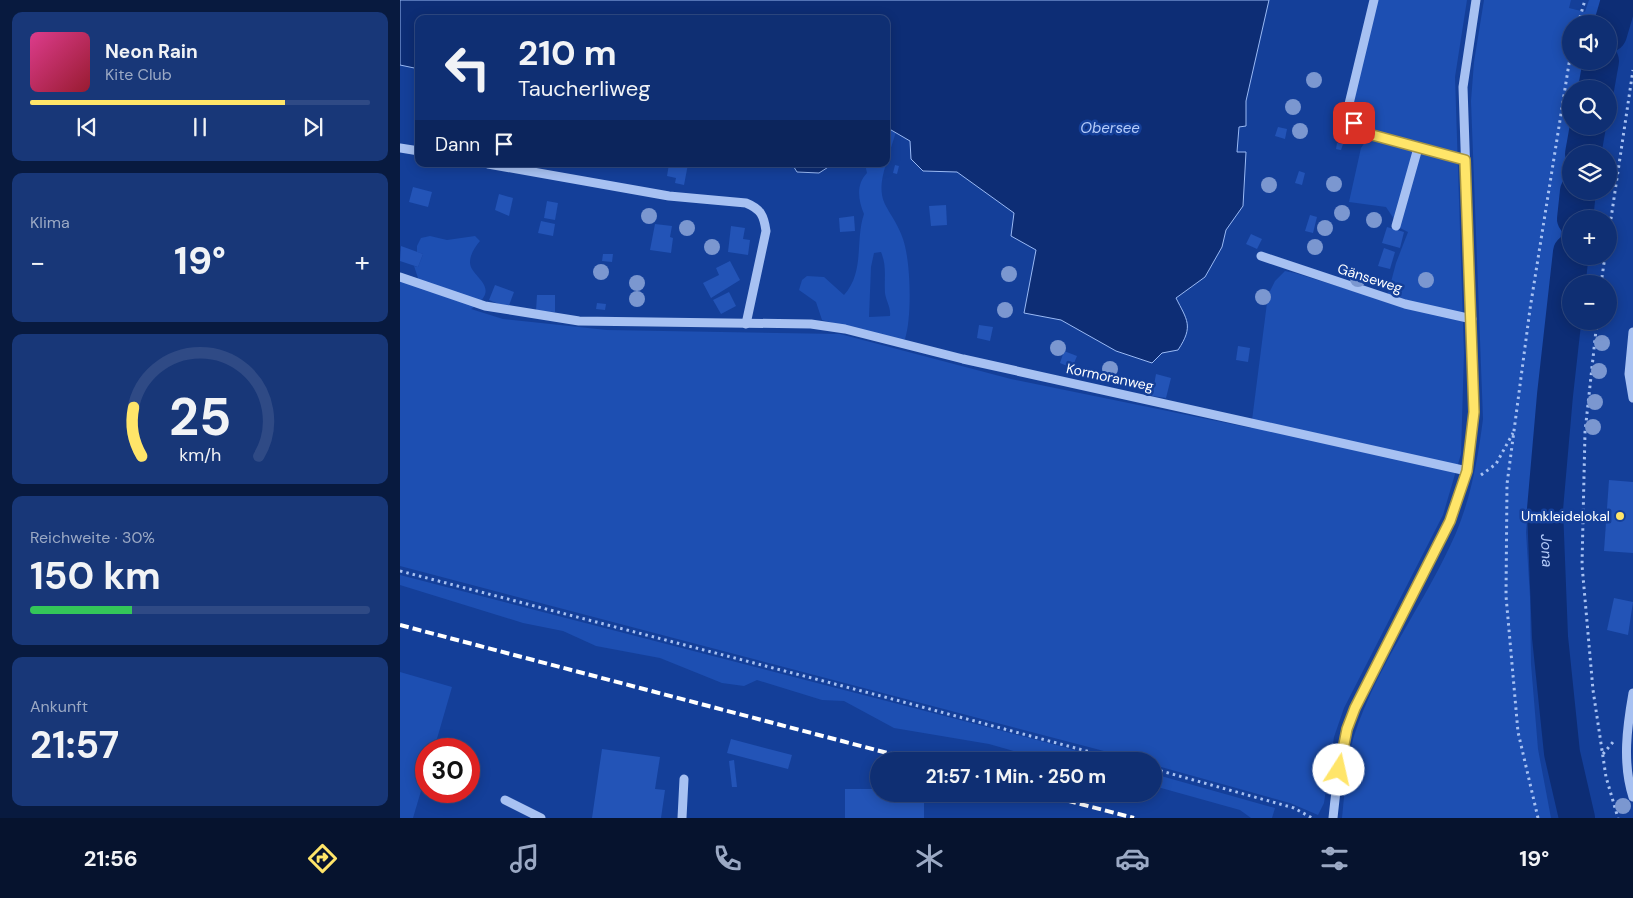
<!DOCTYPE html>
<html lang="de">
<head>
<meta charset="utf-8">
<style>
  body { margin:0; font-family:"DM Sans",sans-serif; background:#183778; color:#f1f3f6; height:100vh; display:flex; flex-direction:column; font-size:19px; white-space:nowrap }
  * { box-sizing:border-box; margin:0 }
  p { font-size:16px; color:#9ba9c4 }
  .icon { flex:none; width:28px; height:28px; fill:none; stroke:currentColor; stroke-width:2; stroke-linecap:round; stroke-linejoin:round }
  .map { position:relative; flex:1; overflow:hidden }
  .sheet { display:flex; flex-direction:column; gap:12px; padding:12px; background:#081a3f; width:400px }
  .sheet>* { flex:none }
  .hud { position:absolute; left:15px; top:15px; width:475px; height:152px; border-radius:10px; box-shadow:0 2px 12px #0003,0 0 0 1px #2f4a85; background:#0f2f73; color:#f1f3f6; overflow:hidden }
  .fabs { position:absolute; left:1162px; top:15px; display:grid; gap:10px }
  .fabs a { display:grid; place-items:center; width:55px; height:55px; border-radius:50%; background:#0f2f73; box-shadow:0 2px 12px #0003,0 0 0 1px #2f4a85; font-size:25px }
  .speed { position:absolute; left:15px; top:738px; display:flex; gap:10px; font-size:25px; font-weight:700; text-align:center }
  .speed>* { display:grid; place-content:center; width:65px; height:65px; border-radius:50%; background:#0f2f73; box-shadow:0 2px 12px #0003,0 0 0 1px #2f4a85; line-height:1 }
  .speed .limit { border:8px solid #d22; background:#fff; color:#111 }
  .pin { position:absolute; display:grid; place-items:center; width:42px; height:42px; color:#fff; margin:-21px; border-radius:10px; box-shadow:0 2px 8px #0006 }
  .me { position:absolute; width:55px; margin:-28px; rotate:10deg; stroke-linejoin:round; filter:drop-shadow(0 0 4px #0008) }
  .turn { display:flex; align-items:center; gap:18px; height:105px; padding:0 20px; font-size:22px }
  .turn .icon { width:65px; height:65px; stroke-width:2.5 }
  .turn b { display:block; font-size:35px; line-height:42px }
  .then { display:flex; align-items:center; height:48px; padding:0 20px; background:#0003; gap:10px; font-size:19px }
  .big { font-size:38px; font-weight:700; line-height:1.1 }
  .sheet .tile { flex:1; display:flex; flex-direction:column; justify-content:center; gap:8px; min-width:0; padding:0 18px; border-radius:10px; background:#183778 }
  .sheet .dial { align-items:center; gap:0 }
  .dial svg { height:130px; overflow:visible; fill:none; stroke:#2f4a85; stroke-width:7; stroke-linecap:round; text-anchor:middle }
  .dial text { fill:#f1f3f6; stroke:none }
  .song { display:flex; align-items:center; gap:15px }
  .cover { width:60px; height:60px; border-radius:8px; background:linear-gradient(135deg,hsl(330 70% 55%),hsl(350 70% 35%)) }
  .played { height:5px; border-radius:2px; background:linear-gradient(90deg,#ffe569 75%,#2f4a85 75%) }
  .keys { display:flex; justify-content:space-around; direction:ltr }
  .heat { display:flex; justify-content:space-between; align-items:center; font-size:28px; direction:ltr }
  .charge { height:8px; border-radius:4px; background:linear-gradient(90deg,#34c759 30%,#2f4a85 0) }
  .trip { position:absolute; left:470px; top:752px; width:292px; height:50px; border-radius:25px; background:#0f2f73; box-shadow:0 2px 12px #0003,0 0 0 1px #2f4a85; font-weight:700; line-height:50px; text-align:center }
  .tab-bar { display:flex; height:80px; justify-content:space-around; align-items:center; background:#06132e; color:#9ba9c4 }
  .tab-bar .icon { width:35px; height:35px }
  .tab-bar .active { color:#ffe569 }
  .tab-bar b { font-size:22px; color:#f1f3f6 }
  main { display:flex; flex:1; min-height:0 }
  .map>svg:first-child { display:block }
  .green { fill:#1d4fb2; fill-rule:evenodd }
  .water { fill:#0d2d75; stroke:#9abaf5 }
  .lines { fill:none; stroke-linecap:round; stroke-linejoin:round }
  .river { stroke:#0d2d75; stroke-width:36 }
  .building { fill:#2354b7 }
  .path { stroke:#a7c1f2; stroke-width:3; stroke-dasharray:2.5 4; stroke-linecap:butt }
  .minor { stroke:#a7c1f2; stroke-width:9 }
  .rail { stroke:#fff; stroke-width:4; stroke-dasharray:9 4; stroke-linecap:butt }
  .tree { fill:#7b97d0 }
  .route-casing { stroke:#a69544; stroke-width:12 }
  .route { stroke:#ffe569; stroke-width:9 }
  .poi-dot { fill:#ffe569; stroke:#143f99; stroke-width:2 }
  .labels { text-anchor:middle; stroke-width:5; stroke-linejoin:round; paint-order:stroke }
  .street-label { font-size:14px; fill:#fff; stroke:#143f99 }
  .poi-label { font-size:14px; fill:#fff; stroke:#143f99; text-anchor:end }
  .water-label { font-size:15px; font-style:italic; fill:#b4cbf9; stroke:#143f99 }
</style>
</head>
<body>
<main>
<section class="sheet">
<div class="tile">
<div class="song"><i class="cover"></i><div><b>Neon Rain</b><p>Kite Club</p></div></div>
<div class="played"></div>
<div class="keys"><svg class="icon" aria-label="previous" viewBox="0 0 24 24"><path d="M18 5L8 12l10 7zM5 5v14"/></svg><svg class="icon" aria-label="pause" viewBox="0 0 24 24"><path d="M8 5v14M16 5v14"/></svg><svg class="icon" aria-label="next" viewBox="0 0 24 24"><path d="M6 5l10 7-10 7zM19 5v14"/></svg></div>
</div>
<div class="tile"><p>Klima</p>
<div class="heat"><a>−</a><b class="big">19°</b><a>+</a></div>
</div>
<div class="tile dial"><svg viewBox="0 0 100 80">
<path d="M14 69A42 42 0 1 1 86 69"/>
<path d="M14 69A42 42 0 0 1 9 39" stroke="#ffe569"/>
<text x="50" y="56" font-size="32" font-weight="700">25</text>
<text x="50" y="72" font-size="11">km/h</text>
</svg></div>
<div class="tile"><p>Reichweite · 30%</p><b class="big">150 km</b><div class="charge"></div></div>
<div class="tile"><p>Ankunft</p><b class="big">21:57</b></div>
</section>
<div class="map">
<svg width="1233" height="818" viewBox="0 0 1233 818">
  <rect width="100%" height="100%" fill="#143f99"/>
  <g class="green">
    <path d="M974,0H1067L1055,77L1064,353L1061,454L1043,515L944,708L934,737L924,803L918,815L890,803L754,765V761H742L0,566V281L13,285L18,278L14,266L18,267L23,254L17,252V246L21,238L30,236L47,240L75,236L80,241C75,247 70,254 70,263C71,278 104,287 71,309L103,319L207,330L440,334L611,379L851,428L868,295L875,281L885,271L895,273L986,301L996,263L1008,232L1000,228L986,207L949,202L961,148L967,139L954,123L949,104Z"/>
    <path d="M1084,0H1171L1169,8L1185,12L1189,0H1205L1199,24H1171V61H1191L1185,89H1171V126H1177L1171,154L1133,450L1126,532L1130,597L1131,664L1138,749L1151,818H942C945,790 946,762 954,736C977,664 1026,602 1056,533C1071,497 1078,458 1083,419L1071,101L1074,62Z"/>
    <path d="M486,127L496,132L486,163Z"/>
    <path d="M465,164H486C473,206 491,205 503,239C511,262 512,317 505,339L499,341L422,320L416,302L399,290L402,280L407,276L424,277L444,295C465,272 455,240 464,214C458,200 456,184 467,173ZM481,252C487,266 484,278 485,293C486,301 491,307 490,316L469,317L471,267L474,253Z"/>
    <path d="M0,575L660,746L710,761H649L589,744L494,728L444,701L422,700L357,680L344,686L322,683L260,658L196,646L163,631L123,623L0,585Z"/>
    <path d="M0,672L52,687L34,749H26V774L13,818H0Z"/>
    <path d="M754,774L875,808L872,818H851L840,810L754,786Z"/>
  </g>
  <g class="water">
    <path d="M0,0H869L846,101V126L839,127L837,152H846L843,206L826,230L822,247L805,277L776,298C787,320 794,326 778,350L762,353L752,363L716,351L661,320L624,313L636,250L611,236L614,213L557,172L523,171L511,159L510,141L486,127V19H19V69L0,65Z"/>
    <path d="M392,164H433L419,173L397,172Z"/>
  </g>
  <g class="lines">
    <g class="river">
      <path d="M1209,34L1219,0"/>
      <path d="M1196,89L1201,61"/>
      <path d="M1183,154L1188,126"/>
      <path d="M1175,219L1178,191"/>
      <path id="s1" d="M1171,252L1155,395L1145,509L1150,637L1162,753L1177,818"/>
    </g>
  </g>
  <g class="building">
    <path d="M878,127L887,129L885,139L875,136Z"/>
    <path d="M937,143L943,144L941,150L936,149Z"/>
    <path d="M269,164H288L284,185L275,183L276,178L267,176Z"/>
    <path d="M495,165L499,166L497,174L493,173Z"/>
    <path d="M899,171L905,173L902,185L895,183Z"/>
    <path d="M13,187L32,192L28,207L9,202Z"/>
    <path d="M99,194L113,198L109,216L95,210Z"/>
    <path d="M147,201L158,203L155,220L144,218Z"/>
    <path d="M546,205L547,225L531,226L529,206Z"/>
    <path d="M910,215L917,217L913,233L905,231Z"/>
    <path d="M454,216L455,231L440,232L439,218Z"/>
    <path d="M141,221L155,224L153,236L138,233Z"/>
    <path d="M255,224L272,226L270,237L273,238L271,253L250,250Z"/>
    <path d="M331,226L345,228L343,239L350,240L348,255L328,252Z"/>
    <path d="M987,227L1004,232L1000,248L982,243Z"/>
    <path d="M851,234L862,239L857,249L846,244Z"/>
    <path d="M1,246L23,254L18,267L0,261Z"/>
    <path d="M984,248L995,252L990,269L978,266Z"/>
    <path d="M203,254H213L212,262L202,261Z"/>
    <path d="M330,261L340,280L311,298L303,283L319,275L316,268Z"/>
    <path d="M95,285L114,292L108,308L89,300Z"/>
    <path d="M329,292L336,306L321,314L313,300Z"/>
    <path d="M137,295H155V312L136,311Z"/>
    <path d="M197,303L206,304L205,310L196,309Z"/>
    <path d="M579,325L593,327L590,341L577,338Z"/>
    <path d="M838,346L850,348L848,362L836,360Z"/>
    <path d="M664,351L677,356L672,368L660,363Z"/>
    <path d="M756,374L771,378L766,398L752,396Z"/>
    <path d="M1209,480L1233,482V553L1204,551Z"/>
    <path d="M1214,598L1233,602L1228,635L1207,630Z"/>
    <path d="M331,739L392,755L388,769L327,753Z"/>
    <path d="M202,749L260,757L255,789L265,790L261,818H192Z"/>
    <path d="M334,760L337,787H332L329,761Z"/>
    <path d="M445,789H479V794H524V818H445Z"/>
  </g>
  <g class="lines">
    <g class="path">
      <path d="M1178,24L1185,0"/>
      <path d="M1209,232L1233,70"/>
      <path d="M1201,284L1205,256"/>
      <path d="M1197,321L1185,432L1182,565L1193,690L1206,777L1218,818"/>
      <path d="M1081,475L1096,464L1113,433"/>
      <path d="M0,571L481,696L724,761"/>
      <path d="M1203,754L1213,742"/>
      <path d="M754,769L894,808L912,818"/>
      <path d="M1138,818L1118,732L1106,596L1107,484L1130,309L1171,51"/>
    </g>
    <g class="minor">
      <path d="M974,0L949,104L954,123L965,133L1065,160"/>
      <path d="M0,148L19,151"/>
      <path d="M88,164L269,196L346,203C361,209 364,216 366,231L346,324"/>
      <path d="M996,226L1018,148"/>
      <path d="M861,256L1005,304L1072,319"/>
      <path d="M0,277L85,306L179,321L411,324L445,329L563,359L1067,471"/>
      <path d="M1233,332L1229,374L1233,398"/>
      <path d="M1233,693C1227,727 1222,763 1233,797"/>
      <path d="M105,800L141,818"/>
      <path d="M282,818L284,779"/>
      <path d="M933,818C937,780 941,744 955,708L1050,521L1067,471L1074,412L1063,87L1076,0"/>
    </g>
    <g class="rail">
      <path d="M0,625L518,761"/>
      <path d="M642,794L734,818"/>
    </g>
  </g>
  <g class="tree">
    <circle cx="914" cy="80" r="8"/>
    <circle cx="893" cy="107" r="8"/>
    <circle cx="900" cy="131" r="8"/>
    <circle cx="934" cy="184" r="8"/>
    <circle cx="869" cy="185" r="8"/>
    <circle cx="942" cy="213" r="8"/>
    <circle cx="249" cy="216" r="8"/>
    <circle cx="974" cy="220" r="8"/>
    <circle cx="287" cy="228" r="8"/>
    <circle cx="925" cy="228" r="8"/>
    <circle cx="312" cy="247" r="8"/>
    <circle cx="915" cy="247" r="8"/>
    <circle cx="201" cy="272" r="8"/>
    <circle cx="609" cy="274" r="8"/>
    <circle cx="958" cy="279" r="8"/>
    <circle cx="1026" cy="280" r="8"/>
    <circle cx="237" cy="283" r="8"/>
    <circle cx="863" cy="297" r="8"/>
    <circle cx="237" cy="299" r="8"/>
    <circle cx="605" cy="310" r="8"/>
    <circle cx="1202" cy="343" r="8"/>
    <circle cx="658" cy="348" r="8"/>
    <circle cx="710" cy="369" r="8"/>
    <circle cx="1199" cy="371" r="8"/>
    <circle cx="1195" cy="402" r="8"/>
    <circle cx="1193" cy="427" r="8"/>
    <circle cx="1223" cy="806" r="8"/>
  </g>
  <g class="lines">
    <defs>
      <path id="route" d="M939,770L947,729L955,708L1050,521L1067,471L1074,412L1065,160L965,133L954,123"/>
    </defs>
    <use href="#route" class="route-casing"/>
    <use href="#route" class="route"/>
  </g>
  <circle class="poi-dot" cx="1220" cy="516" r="5"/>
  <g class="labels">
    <g class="street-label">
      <text transform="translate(970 278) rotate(18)" y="5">Gänseweg</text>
      <text transform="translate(710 377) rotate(12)" y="5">Kormoranweg</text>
    </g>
    <g class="poi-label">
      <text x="1210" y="521">Umkleidelokal</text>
    </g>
    <g class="water-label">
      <text x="710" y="133">Obersee</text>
      <text dy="5" stroke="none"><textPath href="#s1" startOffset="300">Jona</textPath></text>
    </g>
  </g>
</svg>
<div class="fabs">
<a><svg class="icon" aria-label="sound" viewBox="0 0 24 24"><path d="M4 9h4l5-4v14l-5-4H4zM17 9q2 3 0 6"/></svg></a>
<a><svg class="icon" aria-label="search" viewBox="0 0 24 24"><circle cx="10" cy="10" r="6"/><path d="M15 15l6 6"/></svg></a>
<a><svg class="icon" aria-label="layers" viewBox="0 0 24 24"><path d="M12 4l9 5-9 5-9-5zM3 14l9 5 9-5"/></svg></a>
<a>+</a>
<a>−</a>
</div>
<div class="speed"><div class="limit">30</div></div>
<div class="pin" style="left:954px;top:123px;background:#d93025"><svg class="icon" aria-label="arrive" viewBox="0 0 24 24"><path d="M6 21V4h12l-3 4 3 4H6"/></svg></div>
<svg class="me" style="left:939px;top:770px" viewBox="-20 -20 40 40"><circle r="19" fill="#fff"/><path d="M0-13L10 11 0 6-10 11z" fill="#ffe569"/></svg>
<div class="trip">21:57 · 1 Min. · 250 m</div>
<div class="hud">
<div class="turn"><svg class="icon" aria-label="left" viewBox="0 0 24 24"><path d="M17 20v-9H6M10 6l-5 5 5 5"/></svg><div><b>210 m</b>Taucherliweg</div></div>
<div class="then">Dann<svg class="icon" aria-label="arrive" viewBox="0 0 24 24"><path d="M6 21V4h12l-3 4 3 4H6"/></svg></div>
</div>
</div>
</main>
<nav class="tab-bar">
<b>21:56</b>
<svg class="icon active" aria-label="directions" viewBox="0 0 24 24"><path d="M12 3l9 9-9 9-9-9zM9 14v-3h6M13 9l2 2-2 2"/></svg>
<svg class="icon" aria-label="music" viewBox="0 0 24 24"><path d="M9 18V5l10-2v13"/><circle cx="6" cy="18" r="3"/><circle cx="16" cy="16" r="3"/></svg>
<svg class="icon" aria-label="phone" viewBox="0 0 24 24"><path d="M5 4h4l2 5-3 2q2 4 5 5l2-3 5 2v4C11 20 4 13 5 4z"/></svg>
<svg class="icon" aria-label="climate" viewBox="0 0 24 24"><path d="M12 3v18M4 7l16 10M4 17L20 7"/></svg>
<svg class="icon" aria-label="car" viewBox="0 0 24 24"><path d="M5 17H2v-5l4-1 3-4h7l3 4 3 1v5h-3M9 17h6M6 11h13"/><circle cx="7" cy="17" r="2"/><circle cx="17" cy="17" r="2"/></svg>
<svg class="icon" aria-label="filters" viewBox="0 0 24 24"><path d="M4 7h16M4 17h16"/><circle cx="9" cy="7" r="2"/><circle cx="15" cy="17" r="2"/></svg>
<b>19°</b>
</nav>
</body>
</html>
